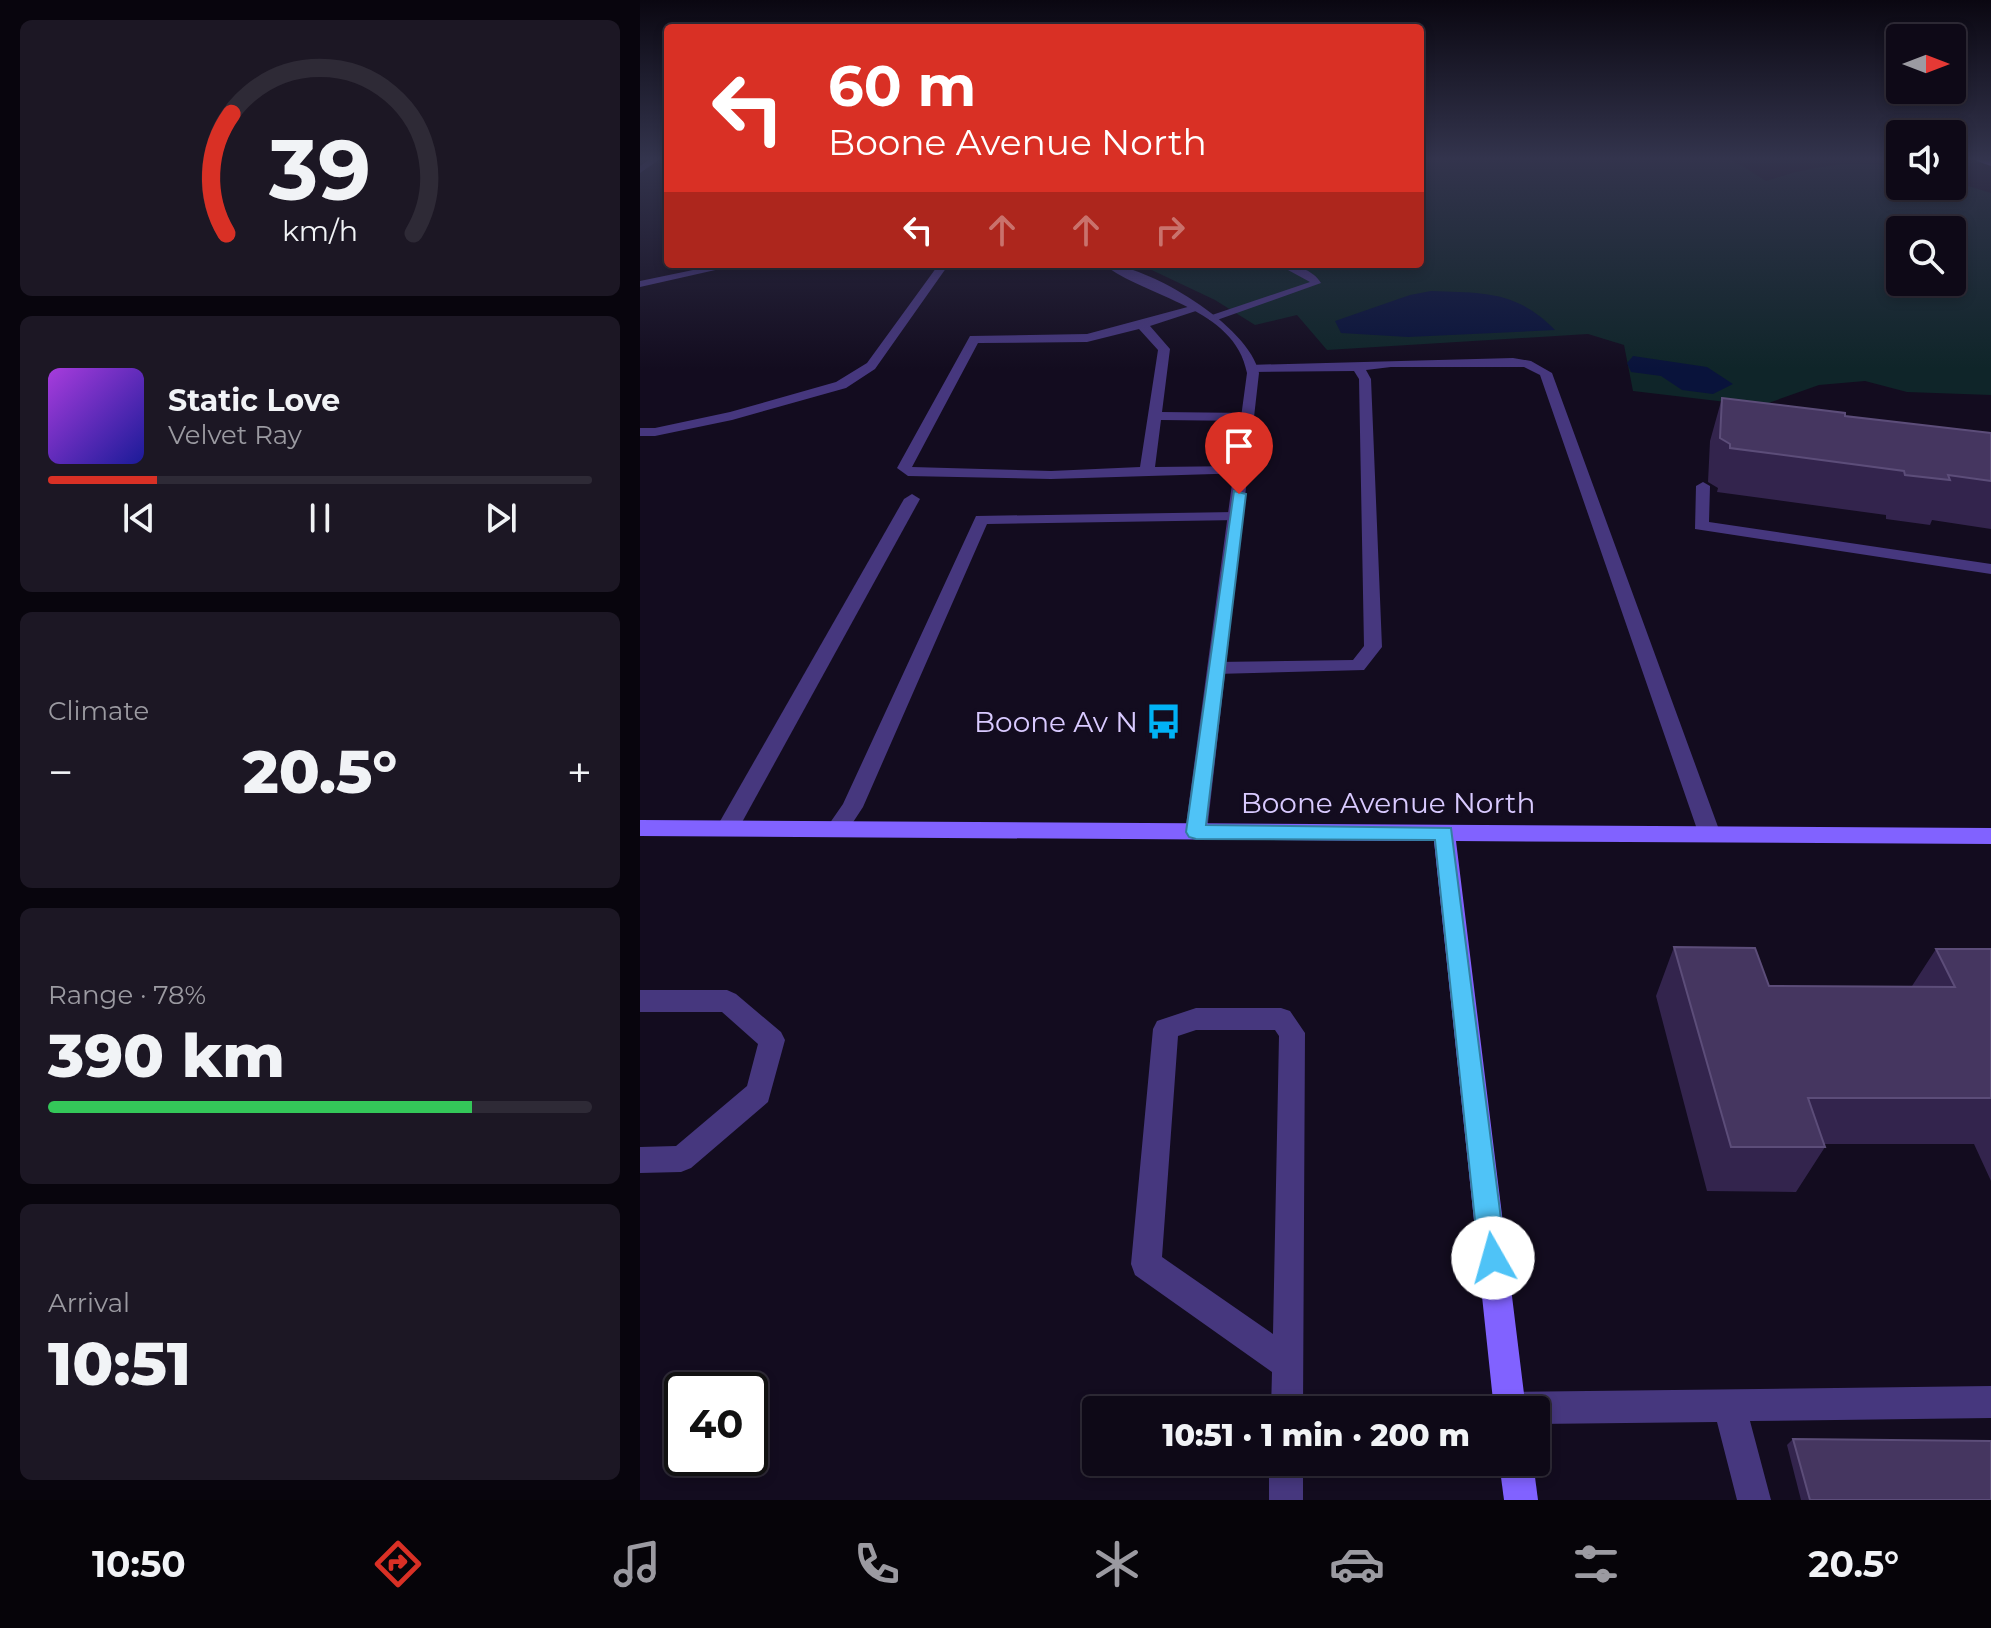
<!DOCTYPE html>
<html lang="en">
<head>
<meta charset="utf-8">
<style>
  body { margin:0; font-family:Montserrat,sans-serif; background:#1c1724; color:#f1f3f6; height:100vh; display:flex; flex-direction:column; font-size:30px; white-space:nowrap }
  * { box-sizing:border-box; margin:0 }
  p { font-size:26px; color:#9b9aa1 }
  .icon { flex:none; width:44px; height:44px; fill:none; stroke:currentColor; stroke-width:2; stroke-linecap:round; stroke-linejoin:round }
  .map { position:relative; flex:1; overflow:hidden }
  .side { display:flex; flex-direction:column; gap:20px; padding:20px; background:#08050d; width:640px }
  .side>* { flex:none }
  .top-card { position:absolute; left:24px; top:24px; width:760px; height:244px; border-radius:8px; box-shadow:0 4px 12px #0003,0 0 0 2px #2e2a36; background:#d93025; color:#fff; overflow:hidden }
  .needle { width:52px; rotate:90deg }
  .buttons { position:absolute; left:1246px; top:24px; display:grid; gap:16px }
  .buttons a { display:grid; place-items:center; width:80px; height:80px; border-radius:8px; background:#0e0917; box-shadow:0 4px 12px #0003,0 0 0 2px #2e2a36; font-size:40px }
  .speed { position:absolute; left:24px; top:1372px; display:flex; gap:16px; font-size:40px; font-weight:700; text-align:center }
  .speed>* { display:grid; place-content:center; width:104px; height:104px; border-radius:50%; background:#0e0917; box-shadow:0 4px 12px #0003,0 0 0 2px #2e2a36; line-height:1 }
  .speed .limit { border:4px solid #111; border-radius:12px; background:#fff; color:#111 }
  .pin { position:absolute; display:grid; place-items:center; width:68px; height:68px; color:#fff; margin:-82px -34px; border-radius:50% 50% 50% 0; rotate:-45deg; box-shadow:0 0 8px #0007 }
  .pin .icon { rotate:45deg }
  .me { position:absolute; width:88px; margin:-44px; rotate:353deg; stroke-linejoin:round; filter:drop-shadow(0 0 6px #0008) }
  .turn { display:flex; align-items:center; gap:28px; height:168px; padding:0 32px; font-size:36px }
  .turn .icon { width:104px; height:104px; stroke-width:2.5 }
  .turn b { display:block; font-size:56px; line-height:68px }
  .lanes { display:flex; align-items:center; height:76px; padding:0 32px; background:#0003; justify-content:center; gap:40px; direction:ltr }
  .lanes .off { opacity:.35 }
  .big { font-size:60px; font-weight:800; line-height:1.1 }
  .side .card { flex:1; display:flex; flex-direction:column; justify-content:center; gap:12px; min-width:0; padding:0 28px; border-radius:12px; background:#1c1724 }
  .side .dial { align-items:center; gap:0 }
  .dial svg { height:208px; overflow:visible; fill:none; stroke:#2e2a36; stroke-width:7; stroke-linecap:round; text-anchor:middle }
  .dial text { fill:#f1f3f6; stroke:none }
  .song { display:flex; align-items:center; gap:24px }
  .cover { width:96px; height:96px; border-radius:12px; background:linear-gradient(135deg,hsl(280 70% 55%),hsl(240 70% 35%)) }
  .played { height:8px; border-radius:4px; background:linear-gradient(90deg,#d93025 20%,#2e2a36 20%) }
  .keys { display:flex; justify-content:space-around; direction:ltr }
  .heat { display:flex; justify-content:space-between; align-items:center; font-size:44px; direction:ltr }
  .charge { height:12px; border-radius:6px; background:linear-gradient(90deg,#34c759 78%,#2e2a36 0) }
  .trip { position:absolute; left:442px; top:1396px; width:468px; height:80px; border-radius:8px; background:#0e0917; box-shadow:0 4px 12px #0003,0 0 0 2px #2e2a36; font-weight:800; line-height:80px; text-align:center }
  .tabs { display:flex; height:128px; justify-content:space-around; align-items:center; background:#060409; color:#9b9aa1 }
  .tabs .icon { width:56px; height:56px }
  .tabs .selected { color:#d93025 }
  .tabs b { font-size:36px; color:#f1f3f6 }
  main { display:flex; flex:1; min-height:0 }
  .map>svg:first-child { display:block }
  .green { fill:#0f2529; fill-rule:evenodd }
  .water { fill:#09133b }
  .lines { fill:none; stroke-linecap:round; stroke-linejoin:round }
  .lane { fill:#46377e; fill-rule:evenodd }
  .street { fill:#46377e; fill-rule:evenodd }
  .secondary { fill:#8162ff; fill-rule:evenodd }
  .wall { fill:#33244d }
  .building { fill:#453660; stroke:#5c4d79; stroke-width:2 }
  .route { fill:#4fc3f7; stroke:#337fa1; stroke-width:2 }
  .labels { text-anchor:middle; stroke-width:8; stroke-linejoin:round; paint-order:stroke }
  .poi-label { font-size:28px; fill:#d9caff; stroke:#130c1f; text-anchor:end }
  .street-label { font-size:28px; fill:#d9caff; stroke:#130c1f }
</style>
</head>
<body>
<main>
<section class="side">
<div class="card dial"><svg viewBox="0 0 100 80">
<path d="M14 69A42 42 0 1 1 86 69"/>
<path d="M14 69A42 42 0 0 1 16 23" stroke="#d93025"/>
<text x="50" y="56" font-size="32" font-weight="700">39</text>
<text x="50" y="72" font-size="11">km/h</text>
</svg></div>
<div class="card">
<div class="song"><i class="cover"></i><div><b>Static Love</b><p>Velvet Ray</p></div></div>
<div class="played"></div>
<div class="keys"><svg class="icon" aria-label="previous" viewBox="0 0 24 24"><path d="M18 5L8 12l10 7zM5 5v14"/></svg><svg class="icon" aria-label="pause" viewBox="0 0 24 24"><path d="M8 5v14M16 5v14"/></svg><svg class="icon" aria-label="next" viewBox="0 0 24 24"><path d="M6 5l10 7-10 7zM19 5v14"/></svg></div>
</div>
<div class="card"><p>Climate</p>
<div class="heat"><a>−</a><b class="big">20.5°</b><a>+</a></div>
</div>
<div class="card"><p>Range · 78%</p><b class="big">390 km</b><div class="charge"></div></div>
<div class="card"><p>Arrival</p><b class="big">10:51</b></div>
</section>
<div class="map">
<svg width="1351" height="1500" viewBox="0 0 1351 1500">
  <rect width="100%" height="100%" fill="#130c1f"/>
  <path class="green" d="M780,159H1091L1126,181C1168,167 1215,158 1260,168V186H1312V181L1351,193V395L1267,392L1225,381L1179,385L1120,406L993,391L984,345L948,334L687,350L657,315L615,325L575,300L499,264H780ZM1260,230H1312V282H1260Z"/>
  <g class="water">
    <path d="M791,291C842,293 876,290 915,330L768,337L701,333L695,321L770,295Z"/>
    <path d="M993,356L1067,367L1093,384L1073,394L1042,390L1021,376L991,372L987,363Z"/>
  </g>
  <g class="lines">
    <g class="lane">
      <path d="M10,159H20L0,173V166Z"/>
      <path d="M299,264H309L235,369L206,388L92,420L15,436H0V428H15L90,412L196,382L227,363Z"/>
      <path d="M637,264C653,264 673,269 681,283L577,320H569V316L670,282Z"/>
      <path d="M555,305L559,306V310L510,326L530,349L522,412L609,413L616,417L609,421L521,420L515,467L602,466L607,467V473L411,479L268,476L257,468L330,336L447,334ZM499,329L518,350L500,467L411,471L272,467L338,343L447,342Z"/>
      <path d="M873,358L891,361L912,373L1081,835L1078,841H1062L1059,835L900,375L884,367H751L726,370L731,379L742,647L724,670L576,674L567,668L576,662L713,660L724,646L719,379L714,371L612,372L608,371V365Z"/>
      <path d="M1063,482L1070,486L1069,522L1351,564V574L1055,529L1056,486Z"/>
      <path d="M272,494L280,499L95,835H79L76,829L79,823L264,499Z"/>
      <path d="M595,512L600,514V520L347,524L223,807L204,836H188L185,830L203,804L336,516Z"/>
      <path d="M0,990H87L96,994L141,1032L145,1040L128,1102L51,1168L41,1172L0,1173V1147L36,1146L107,1086L118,1044L82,1012H0Z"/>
      <path d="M556,1008H641L650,1011L665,1033L663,1410H631L632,1372L495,1275L491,1264L513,1029L517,1021ZM556,1030H635L639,1036L633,1334L522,1257L538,1036Z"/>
      <path d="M1351,1386V1418L1110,1421L1131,1500H1097L1077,1422L896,1424V1410L854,1408L858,1396L870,1392Z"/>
      <rect x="629" y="1462" width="34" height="38"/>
    </g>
    <g class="street">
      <path d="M82,264H102L0,287V281Z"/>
      <path d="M463,264C507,264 610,326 619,373L567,832L564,838H548L545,832L607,373C595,307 506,298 463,264Z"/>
    </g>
    <g class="secondary">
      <path d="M1336,159L1351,160V166L1337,161Z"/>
      <path d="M0,820L1351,828V844L816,841L886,1410H854L794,841L0,836Z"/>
      <path d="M859,1462H893L898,1500H864Z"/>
    </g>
  </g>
  <g class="wall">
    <path d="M1082,398L1205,416L1351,433V529L1292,520L1290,525L1246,519V515L1077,492L1078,488L1068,482L1070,441Z"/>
    <path d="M1034,947L1129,986H1272L1296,949H1351V1181L1334,1144H1183L1185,1147L1156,1192L1067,1191L1016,996Z"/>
    <path d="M1153,1439L1351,1500H1161L1147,1445Z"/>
  </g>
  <g class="building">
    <path d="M1082,398L1205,413V416L1351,433V481L1308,475L1310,480L1265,475L1264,471L1090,448V444L1080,438Z"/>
    <path d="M1034,947L1115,948L1129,986L1315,987L1296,949H1351V1098H1168L1185,1147H1091Z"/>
    <path d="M1153,1439L1351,1441V1500H1170Z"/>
  </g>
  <linearGradient id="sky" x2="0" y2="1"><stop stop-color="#0a0711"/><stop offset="0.43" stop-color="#33344d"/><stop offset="1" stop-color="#33344d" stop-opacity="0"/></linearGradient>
  <rect width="1351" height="369" fill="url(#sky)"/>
  <path class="route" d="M594,491L606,494L566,825L811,828L866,1258L862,1267L853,1271L843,1267L839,1258L795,840L556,839L549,837L546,832Z"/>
  <defs>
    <symbol id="bus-bare" viewBox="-9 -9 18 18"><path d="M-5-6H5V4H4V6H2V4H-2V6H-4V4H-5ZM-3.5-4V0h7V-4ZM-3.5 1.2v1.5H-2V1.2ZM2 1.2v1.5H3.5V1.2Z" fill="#01b2f5" stroke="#130c1f" stroke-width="2.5" paint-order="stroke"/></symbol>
  </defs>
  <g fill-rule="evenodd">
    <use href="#bus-bare" x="498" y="696" width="51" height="51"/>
  </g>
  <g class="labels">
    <g class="poi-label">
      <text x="498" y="732">Boone Av N</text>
    </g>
    <g class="street-label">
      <text x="748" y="813">Boone Avenue North</text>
    </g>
  </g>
</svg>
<div class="buttons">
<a><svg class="needle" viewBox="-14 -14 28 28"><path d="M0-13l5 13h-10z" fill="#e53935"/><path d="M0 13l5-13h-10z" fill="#9b9aa1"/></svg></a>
<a><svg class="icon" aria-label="sound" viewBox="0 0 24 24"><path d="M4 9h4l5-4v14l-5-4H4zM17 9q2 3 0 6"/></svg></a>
<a><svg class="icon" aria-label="search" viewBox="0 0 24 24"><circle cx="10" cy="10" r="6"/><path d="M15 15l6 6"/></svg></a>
</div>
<div class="speed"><div class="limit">40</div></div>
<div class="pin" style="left:599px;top:494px;background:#d93025"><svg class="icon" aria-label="arrive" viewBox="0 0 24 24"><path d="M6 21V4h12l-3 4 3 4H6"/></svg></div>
<svg class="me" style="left:853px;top:1258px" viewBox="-20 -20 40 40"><circle r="19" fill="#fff"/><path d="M0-13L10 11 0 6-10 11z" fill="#4fc3f7"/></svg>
<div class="trip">10:51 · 1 min · 200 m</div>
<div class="top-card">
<div class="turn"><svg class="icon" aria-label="left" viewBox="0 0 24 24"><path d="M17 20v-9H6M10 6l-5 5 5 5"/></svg><div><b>60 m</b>Boone Avenue North</div></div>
<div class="lanes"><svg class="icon" aria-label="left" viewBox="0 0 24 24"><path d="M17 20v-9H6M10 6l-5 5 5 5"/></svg><svg class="icon off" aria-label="ahead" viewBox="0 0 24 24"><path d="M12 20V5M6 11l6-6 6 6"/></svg><svg class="icon off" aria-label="ahead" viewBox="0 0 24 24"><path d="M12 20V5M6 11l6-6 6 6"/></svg><svg class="icon off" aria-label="right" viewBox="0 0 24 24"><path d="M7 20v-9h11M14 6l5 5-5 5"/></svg></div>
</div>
</div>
</main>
<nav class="tabs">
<b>10:50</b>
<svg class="icon selected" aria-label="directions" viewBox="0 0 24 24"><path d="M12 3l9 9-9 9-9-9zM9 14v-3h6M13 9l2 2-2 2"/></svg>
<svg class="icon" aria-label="music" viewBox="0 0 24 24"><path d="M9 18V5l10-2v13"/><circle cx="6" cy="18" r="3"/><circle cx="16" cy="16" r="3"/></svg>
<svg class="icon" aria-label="phone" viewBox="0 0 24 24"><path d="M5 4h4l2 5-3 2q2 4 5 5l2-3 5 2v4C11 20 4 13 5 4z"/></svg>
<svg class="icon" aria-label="climate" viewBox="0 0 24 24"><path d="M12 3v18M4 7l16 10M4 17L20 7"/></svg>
<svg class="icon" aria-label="car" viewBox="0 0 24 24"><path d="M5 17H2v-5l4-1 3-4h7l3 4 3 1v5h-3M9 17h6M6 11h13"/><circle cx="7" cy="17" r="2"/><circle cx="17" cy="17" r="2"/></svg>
<svg class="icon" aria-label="filters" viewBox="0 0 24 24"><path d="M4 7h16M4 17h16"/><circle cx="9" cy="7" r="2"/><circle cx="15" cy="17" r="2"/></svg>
<b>20.5°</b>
</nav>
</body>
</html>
